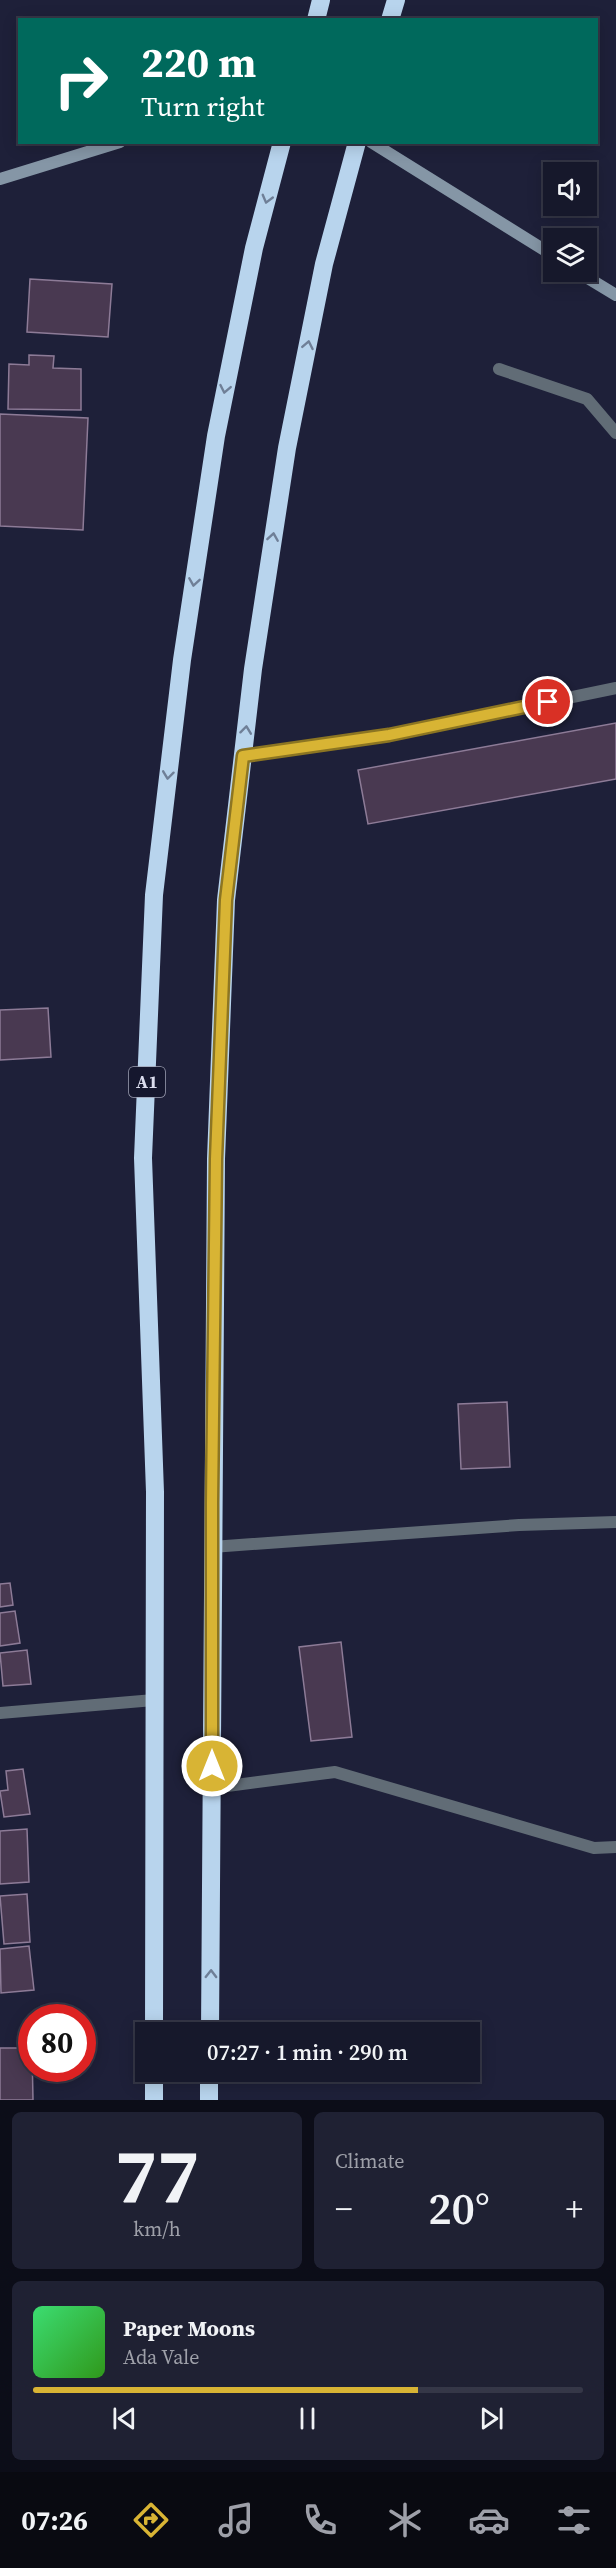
<!DOCTYPE html>
<html lang="en">
<head>
<meta charset="utf-8">
<style>
  body { margin:0; font-family:"Source Serif 4",serif; background:#1f2133; color:#f1f3f6; height:100vh; display:flex; flex-direction:column; font-size:22px; white-space:nowrap }
  * { box-sizing:border-box; margin:0 }
  p { font-size:20px; color:#9ea0a9 }
  .icon { flex:none; width:33px; height:33px; fill:none; stroke:currentColor; stroke-width:2; stroke-linecap:round; stroke-linejoin:round }
  .map { position:relative; height:2100px; overflow:hidden }
  .side { display:flex; flex-direction:column; gap:12px; padding:12px; background:#0c0d18; flex:1 }
  .side>* { flex:none }
  .hud { position:absolute; left:18px; top:18px; width:580px; height:126px; border-radius:0px; box-shadow:0 3px 15px #0003,0 0 0 2px #353747; background:#00695c; color:#fff; overflow:hidden }
  .fabs { position:absolute; left:543px; top:162px; display:grid; gap:12px }
  .fabs a { display:grid; place-items:center; width:54px; height:54px; border-radius:0px; background:#16182b; box-shadow:0 3px 15px #0003,0 0 0 2px #353747; font-size:30px }
  .speed { position:absolute; left:18px; top:2004px; display:flex; gap:12px; font-size:30px; font-weight:700; text-align:center }
  .speed>* { display:grid; place-content:center; width:78px; height:78px; border-radius:50%; background:#16182b; box-shadow:0 3px 15px #0003,0 0 0 2px #353747; line-height:1 }
  .speed .limit { border:9px solid #d22; background:#fff; color:#111 }
  .pin { position:absolute; display:grid; place-items:center; width:51px; height:51px; color:#fff; margin:-26px; border:3px solid #fff; border-radius:50%; box-shadow:0 2px 6px #0007 }
  .me { position:absolute; width:66px; margin:-33px; rotate:0deg; stroke-linejoin:round; filter:drop-shadow(0 0 4px #0008) }
  .turn { display:flex; align-items:center; gap:21px; height:126px; padding:0 24px; font-size:27px }
  .turn .icon { width:78px; height:78px; stroke-width:2.5 }
  .turn b { display:block; font-size:42px; line-height:51px }
  .big { font-size:45px; font-weight:600; line-height:1.1 }
  .side .tile { flex:1; display:flex; flex-direction:column; justify-content:center; gap:9px; min-width:0; padding:0 21px; border-radius:9px; background:#1f2133 }
  .side .dial { align-items:center; gap:0 }
  .dial b { font-size:78px; line-height:1 }
  .song { display:flex; align-items:center; gap:18px }
  .cover { width:72px; height:72px; border-radius:9px; background:linear-gradient(135deg,hsl(140 70% 55%),hsl(110 70% 35%)) }
  .played { height:6px; border-radius:3px; background:linear-gradient(90deg,#d8b434 70%,#353747 70%) }
  .keys { display:flex; justify-content:space-around; direction:ltr }
  .heat { display:flex; justify-content:space-between; align-items:center; font-size:33px; direction:ltr }
  .side .tiles { flex:1; display:grid; gap:12px; grid-template-columns:1fr 1fr }
  .tile:last-child { grid-column:span 2 }
  .trip { position:absolute; left:135px; top:2022px; width:345px; height:60px; border-radius:0px; background:#16182b; box-shadow:0 3px 15px #0003,0 0 0 2px #353747; font-weight:600; line-height:60px; text-align:center }
  .tabs { display:flex; height:96px; justify-content:space-around; align-items:center; background:#090a11; color:#9ea0a9 }
  .tabs .icon { width:42px; height:42px }
  .tabs .selected { color:#d8b434 }
  .tabs b { font-size:27px; color:#f1f3f6 }
  .map>svg:first-child { display:block }
  .building { fill:#493951; stroke:#8d7b97; stroke-width:1.5 }
  .lines { fill:none; stroke-linecap:round; stroke-linejoin:round }
  .lane { stroke:#616c76; stroke-width:12 }
  .street { stroke:#616c76; stroke-width:12 }
  .secondary { stroke:#8596a6; stroke-width:12 }
  .highway { stroke:#b8d4ed; stroke-width:18 }
  .oneway { stroke:#6f7f97 }
  .route-casing { stroke:#8c7522; stroke-width:15 }
  .route { stroke:#d8b434; stroke-width:10 }
  .labels { text-anchor:middle; stroke-width:6; stroke-linejoin:round; paint-order:stroke }
  .shield { fill:#15172e; stroke:#9fa1b4; stroke-width:1.5 }
  .shield-label { font-size:18px; font-weight:bold; fill:#dadced }
</style>
</head>
<body>
<div class="map">
<svg width="616" height="2100" viewBox="0 0 616 2100">
  <rect width="100%" height="100%" fill="#1e2039"/>
  <g class="building">
    <path d="M30,279L112,284L108,337L27,332Z"/>
    <path d="M29,355L54,356L53,368L81,369V410L8,409L9,364L29,365Z"/>
    <path d="M0,414L88,418L83,530L0,526Z"/>
    <path d="M616,723V779L368,824L358,770Z"/>
    <path d="M48,1008L51,1057L0,1060V1010Z"/>
    <path d="M507,1402L510,1467L461,1469L458,1404Z"/>
    <path d="M10,1583L13,1605L0,1607V1584Z"/>
    <path d="M15,1611L20,1643L0,1646V1613Z"/>
    <path d="M341,1642L352,1737L311,1741L299,1647Z"/>
    <path d="M27,1650L31,1684L3,1686L0,1653Z"/>
    <path d="M23,1769L30,1814L4,1817L0,1791L8,1790L6,1771Z"/>
    <path d="M27,1829L29,1882L0,1884V1831Z"/>
    <path d="M27,1894L30,1942L4,1944L0,1896Z"/>
    <path d="M29,1946L34,1990L1,1993L0,1949Z"/>
    <path d="M0,2048H32L33,2100H0Z"/>
  </g>
  <g class="lines">
    <path class="lane" d="M0,1713L154,1700"/>
    <g class="street">
      <path d="M499,369L587,399L616,433"/>
      <path d="M243,756L389,735L616,688"/>
      <path d="M212,1547L519,1525L616,1522"/>
      <path d="M212,1788L335,1772L594,1848L616,1847"/>
    </g>
    <g class="secondary">
      <path d="M371,142L554,256"/>
      <path d="M0,179L120,142"/>
      <path d="M578,272L616,295"/>
    </g>
    <g class="highway">
      <path d="M316,20L321,0"/>
      <path d="M390,20L396,0"/>
      <path d="M154,2032L155,1492L143,1158L154,895L182,660L216,436L254,248L282,142"/>
      <path d="M210,2032L216,1159L226,900L253,669L287,448L324,264L357,142"/>
      <path d="M154,2072V2100"/>
      <path d="M209,2100V2072"/>
    </g>
  </g>
  <defs><path id="oneway-chevron" d="M-2-3.5L2.5 0L-2 3.5" fill="none" stroke-width="1.6" stroke-linecap="round" stroke-linejoin="round" transform="scale(1.5)"/></defs>
  <g class="oneway">
    <use href="#oneway-chevron" transform="translate(267 199) rotate(105)"/>
    <use href="#oneway-chevron" transform="translate(308 345) rotate(-79)"/>
    <use href="#oneway-chevron" transform="translate(225 389) rotate(101)"/>
    <use href="#oneway-chevron" transform="translate(273 537) rotate(-81)"/>
    <use href="#oneway-chevron" transform="translate(194 582) rotate(99)"/>
    <use href="#oneway-chevron" transform="translate(246 730) rotate(-83)"/>
    <use href="#oneway-chevron" transform="translate(168 775) rotate(97)"/>
    <use href="#oneway-chevron" transform="translate(211 1974) rotate(-89)"/>
  </g>
  <g class="lines">
    <defs>
      <path id="route" d="M212,1766V1503L216,1159L226,900L243,756L389,735L548,702"/>
    </defs>
    <use href="#route" class="route-casing"/>
    <use href="#route" class="route"/>
  </g>
  <g class="labels">
    <rect class="shield" x="129" y="1067" width="36" height="30" rx="4.5"/>
    <g class="shield-label">
      <text x="147" y="1088">A1</text>
    </g>
  </g>
</svg>
<div class="fabs">
<a><svg class="icon" aria-label="sound" viewBox="0 0 24 24"><path d="M4 9h4l5-4v14l-5-4H4zM17 9q2 3 0 6"/></svg></a>
<a><svg class="icon" aria-label="layers" viewBox="0 0 24 24"><path d="M12 4l9 5-9 5-9-5zM3 14l9 5 9-5"/></svg></a>
</div>
<div class="speed"><div class="limit">80</div></div>
<div class="pin" style="left:548px;top:702px;background:#d93025"><svg class="icon" aria-label="arrive" viewBox="0 0 24 24"><path d="M6 21V4h12l-3 4 3 4H6"/></svg></div>
<svg class="me" style="left:212px;top:1766px" viewBox="-20 -20 40 40"><circle r="17" fill="#d8b434" stroke="#fff" stroke-width="3"/><path d="M0-11L8 9 0 5-8 9z" fill="#fff"/></svg>
<div class="trip">07:27 · 1 min · 290 m</div>
<div class="hud">
<div class="turn"><svg class="icon" aria-label="right" viewBox="0 0 24 24"><path d="M7 20v-9h11M14 6l5 5-5 5"/></svg><div><b>220 m</b>Turn right</div></div>
</div>
</div>
<section class="side">
<div class="tiles">
<div class="tile dial"><b>77</b><p>km/h</p></div>
<div class="tile"><p>Climate</p>
<div class="heat"><a>−</a><b class="big">20°</b><a>+</a></div>
</div>
<div class="tile">
<div class="song"><i class="cover"></i><div><b>Paper Moons</b><p>Ada Vale</p></div></div>
<div class="played"></div>
<div class="keys"><svg class="icon" aria-label="previous" viewBox="0 0 24 24"><path d="M18 5L8 12l10 7zM5 5v14"/></svg><svg class="icon" aria-label="pause" viewBox="0 0 24 24"><path d="M8 5v14M16 5v14"/></svg><svg class="icon" aria-label="next" viewBox="0 0 24 24"><path d="M6 5l10 7-10 7zM19 5v14"/></svg></div>
</div>
</div>
</section>
<nav class="tabs">
<b>07:26</b>
<svg class="icon selected" aria-label="directions" viewBox="0 0 24 24"><path d="M12 3l9 9-9 9-9-9zM9 14v-3h6M13 9l2 2-2 2"/></svg>
<svg class="icon" aria-label="music" viewBox="0 0 24 24"><path d="M9 18V5l10-2v13"/><circle cx="6" cy="18" r="3"/><circle cx="16" cy="16" r="3"/></svg>
<svg class="icon" aria-label="phone" viewBox="0 0 24 24"><path d="M5 4h4l2 5-3 2q2 4 5 5l2-3 5 2v4C11 20 4 13 5 4z"/></svg>
<svg class="icon" aria-label="climate" viewBox="0 0 24 24"><path d="M12 3v18M4 7l16 10M4 17L20 7"/></svg>
<svg class="icon" aria-label="car" viewBox="0 0 24 24"><path d="M5 17H2v-5l4-1 3-4h7l3 4 3 1v5h-3M9 17h6M6 11h13"/><circle cx="7" cy="17" r="2"/><circle cx="17" cy="17" r="2"/></svg>
<svg class="icon" aria-label="filters" viewBox="0 0 24 24"><path d="M4 7h16M4 17h16"/><circle cx="9" cy="7" r="2"/><circle cx="15" cy="17" r="2"/></svg>
</nav>
</body>
</html>
